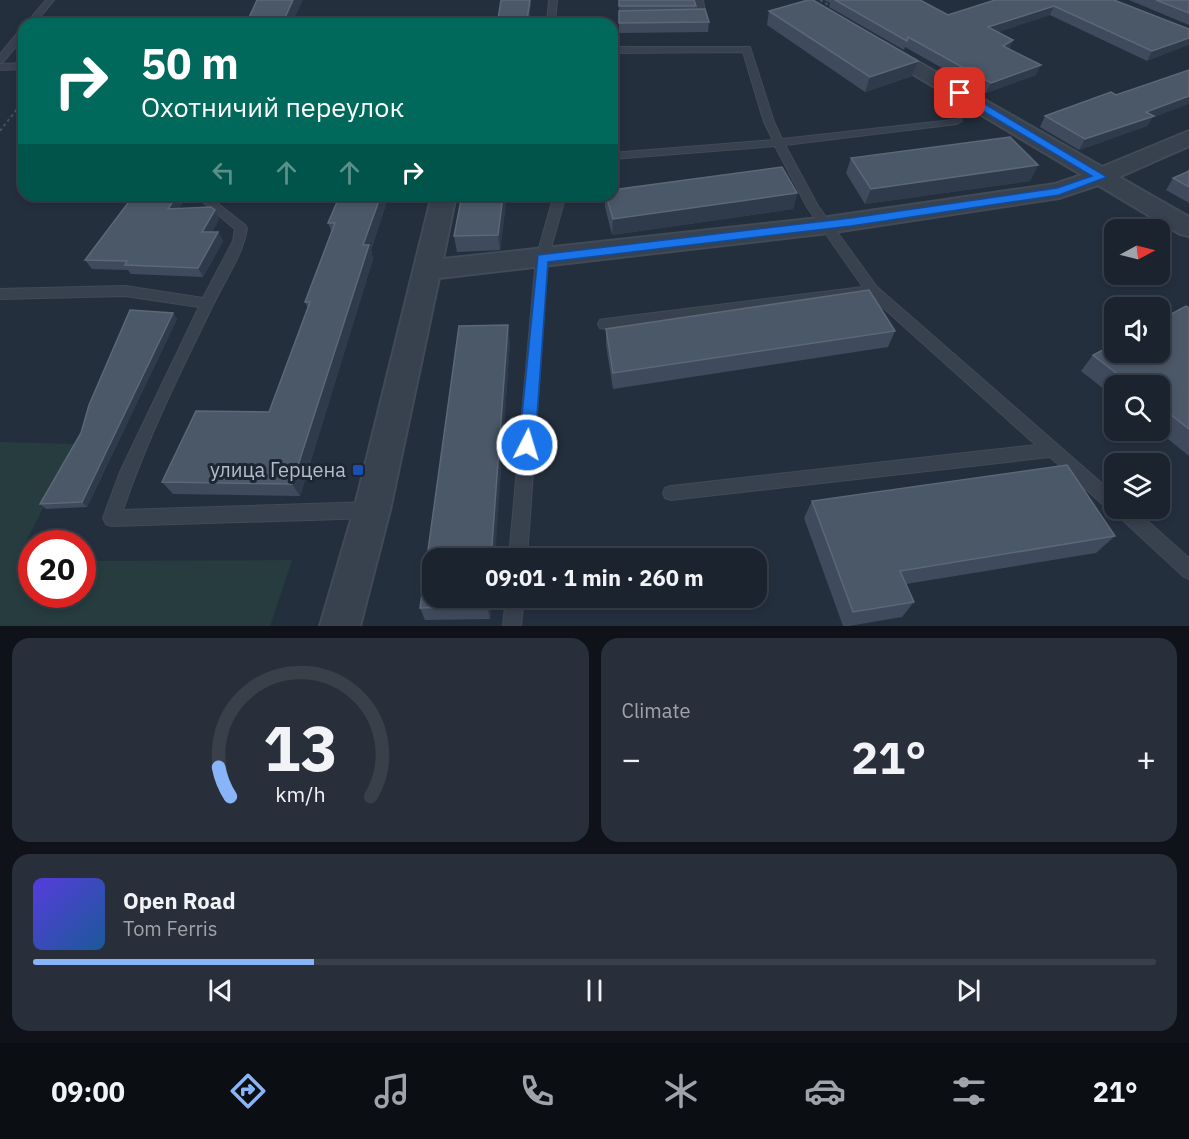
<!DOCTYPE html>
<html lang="en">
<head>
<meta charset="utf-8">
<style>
  body { margin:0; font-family:"IBM Plex Sans",sans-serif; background:#282f3a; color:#f1f3f6; height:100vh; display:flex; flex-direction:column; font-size:22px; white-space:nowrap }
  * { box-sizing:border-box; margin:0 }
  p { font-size:20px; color:#a0a4aa }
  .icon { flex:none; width:33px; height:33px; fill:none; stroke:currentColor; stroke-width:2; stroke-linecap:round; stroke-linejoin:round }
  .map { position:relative; height:626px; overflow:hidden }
  .side { display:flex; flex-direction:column; gap:12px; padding:12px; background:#0f1319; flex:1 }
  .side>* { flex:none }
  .hud { position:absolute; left:18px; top:18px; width:600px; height:183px; border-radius:18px; box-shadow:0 3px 9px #0003,0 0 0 2px #39404a; background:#00695c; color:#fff; overflow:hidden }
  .needle { width:39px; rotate:83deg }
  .controls { position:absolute; left:1104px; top:219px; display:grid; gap:12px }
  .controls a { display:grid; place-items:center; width:66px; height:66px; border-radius:12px; background:#1b232e; box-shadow:0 3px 9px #0003,0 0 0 2px #39404a; font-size:30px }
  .speed { position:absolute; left:18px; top:530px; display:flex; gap:12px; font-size:30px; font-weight:700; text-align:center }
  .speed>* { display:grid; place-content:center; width:78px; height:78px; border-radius:50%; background:#1b232e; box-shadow:0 3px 9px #0003,0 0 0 2px #39404a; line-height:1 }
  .speed .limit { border:9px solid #d22; background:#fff; color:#111 }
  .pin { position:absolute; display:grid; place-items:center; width:51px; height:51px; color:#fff; margin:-26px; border-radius:12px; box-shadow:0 3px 9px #0006 }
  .me { position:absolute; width:66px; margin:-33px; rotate:5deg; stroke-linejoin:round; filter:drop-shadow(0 0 4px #0008) }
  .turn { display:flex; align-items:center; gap:21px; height:126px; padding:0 24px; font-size:27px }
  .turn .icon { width:78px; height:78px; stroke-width:2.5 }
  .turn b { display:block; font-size:42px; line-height:51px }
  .lanes { display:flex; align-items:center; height:57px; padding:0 24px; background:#0003; justify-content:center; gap:30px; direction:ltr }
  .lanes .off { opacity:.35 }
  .big { font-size:45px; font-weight:700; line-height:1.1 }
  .side .card { flex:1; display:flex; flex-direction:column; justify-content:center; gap:9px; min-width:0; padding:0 21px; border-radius:18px; background:#282f3a }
  .side .dial { align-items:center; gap:0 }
  .dial svg { height:156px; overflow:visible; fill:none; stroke:#39404a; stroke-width:7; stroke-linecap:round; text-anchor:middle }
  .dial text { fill:#f1f3f6; stroke:none }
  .song { display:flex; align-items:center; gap:18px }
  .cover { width:72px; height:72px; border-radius:9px; background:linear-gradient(135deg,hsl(250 70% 55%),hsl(210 70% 35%)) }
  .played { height:6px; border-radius:3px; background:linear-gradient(90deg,#8ab4f8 25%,#39404a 25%) }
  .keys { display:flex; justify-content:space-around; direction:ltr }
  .heat { display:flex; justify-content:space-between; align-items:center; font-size:33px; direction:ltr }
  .side .tiles { flex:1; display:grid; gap:12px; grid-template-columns:1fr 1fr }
  .card:last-child { grid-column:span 2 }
  .trip { position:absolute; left:422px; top:548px; width:345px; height:60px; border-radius:18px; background:#1b232e; box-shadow:0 3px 9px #0003,0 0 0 2px #39404a; font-weight:700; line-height:60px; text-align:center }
  .tabs { display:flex; height:96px; justify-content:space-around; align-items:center; background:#0b0e12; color:#a0a4aa }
  .tabs .icon { width:42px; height:42px }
  .tabs .active { color:#8ab4f8 }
  .tabs b { font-size:27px; color:#f1f3f6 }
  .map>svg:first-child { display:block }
  .green { fill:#263c3f }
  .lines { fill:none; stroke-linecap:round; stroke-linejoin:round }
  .lane-casing { stroke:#414a57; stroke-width:2 }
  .street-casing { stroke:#414a57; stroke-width:4 }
  .path { stroke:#3f5557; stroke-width:2; stroke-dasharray:3 3; stroke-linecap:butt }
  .lane { fill:#38414e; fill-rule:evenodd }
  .street { fill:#38414e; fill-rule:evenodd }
  .wall { fill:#3f4b5c }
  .shaded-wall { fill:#2f3b4b }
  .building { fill:#4b5868; stroke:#5c6777; stroke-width:1.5 }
  .route { fill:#1a73e8; stroke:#114b97; stroke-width:1.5 }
  .transit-dot { fill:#1a4fb4; stroke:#1d2633; stroke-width:2 }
  .labels { text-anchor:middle; stroke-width:6; stroke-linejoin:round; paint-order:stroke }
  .near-poi-label { font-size:20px; fill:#b4bcc9; stroke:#1d2633; text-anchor:end }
</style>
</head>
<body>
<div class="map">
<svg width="1189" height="626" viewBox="0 0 1189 626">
  <rect width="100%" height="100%" fill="#242f3e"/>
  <path class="green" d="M0,442L76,444L16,561L31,562L32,594H82L83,561L292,560L270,626H0Z"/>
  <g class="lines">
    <defs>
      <g id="lane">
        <path d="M46,0H54L34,24H26Z"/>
        <path d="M549,0H557L555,24H547Z"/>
        <path d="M695,0H703L706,17L690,18L686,15L698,12Z"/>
        <path d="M24,28V37L3,62L0,63V54L21,29Z"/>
        <path d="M612,47H750L774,122L782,139L961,119L962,121L957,124L785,145L818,206L877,287L1114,494V508H1133L1189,558V579L1183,576L1113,511L1108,509L1050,457L671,500L665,498L663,493L665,488L671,486L1036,445L869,295L605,329L600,328L598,324L600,320L605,319L863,287L807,207L775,146L612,159V153L773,140L764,122L743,52L612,53Z"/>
        <path d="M24,63V69L0,70V64Z"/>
        <path d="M194,195H207L245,225L247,228C243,255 225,279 214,303C181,370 147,439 123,510L372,502L378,505L380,510L378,515L372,518L112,526L106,524L103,518L120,472L199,307L125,296L0,299V289L125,286L203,298L233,241L235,229Z"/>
        <path d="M554,195H566L548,258L527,558H509L536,258Z"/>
        <path d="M506,597H524L521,626H503Z"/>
      </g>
      <path id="street" d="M883,42L1102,167L1189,131V146L1119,177L1189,217V236L1180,234L1098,185L1059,198L828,233L439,278L390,510L360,626H320L354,510L432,195H456L443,259L828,217L1055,184L1082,175L876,52L874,48L876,44Z"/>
    </defs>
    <use href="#lane" class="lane-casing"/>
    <use href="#street" class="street-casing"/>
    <g class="path">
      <path d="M820,0L832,7"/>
      <path d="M0,131L24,100"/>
    </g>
    <use href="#lane" class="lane"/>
    <use href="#street" class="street"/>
  </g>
  <g class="wall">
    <path d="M531,0L529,24H498V19Z"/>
    <path d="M619,0L696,6L695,10L709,22L708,32L619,33V11H642H619Z"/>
    <path d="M824,0H920L948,15L1114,0L1189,29L1147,61L1050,15L998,32L1013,40L1009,49L1036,75L986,93L905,47L904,50L829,7L830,3Z"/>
    <path d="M1129,0H1189V25Z"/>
    <path d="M769,11L918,61L912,76L865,92L767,25Z"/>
    <path d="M1045,116L1152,118L1147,126L1079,150L1040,127Z"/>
    <path d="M851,158L1038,165L1030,181L865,204L846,173Z"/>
    <path d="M1189,168V203L1166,190L1173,178L1188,172L1187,171Z"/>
    <path d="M797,193L793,209L612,235L605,207V195Z"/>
    <path d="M134,195H188L179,208L219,219L212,232H218L223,241L203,277L131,274L128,270L92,269L85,260Z"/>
    <path d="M340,195H389L371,250L373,259L300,496L173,494L162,482L269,412L308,308L305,302L332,232L328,223Z"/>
    <path d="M507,195L500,250L457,252L454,236Z"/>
    <path d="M1189,308V456L1157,430H1160V386H1114V397L1081,371L1093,355Z"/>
    <path d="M173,313L177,319L87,507L46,509L40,504Z"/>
    <path d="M606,329L895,331L888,347L613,389L606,345Z"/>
    <path d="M510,341L490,619L425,620L420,608Z"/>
    <path d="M812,501L1115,536L1096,553L906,584L914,602L902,617L849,626H843L804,518Z"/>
  </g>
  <g class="shaded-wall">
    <path d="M293,0H303L292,24H282Z"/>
    <path d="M530,0H531L529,24H528Z"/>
    <path d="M1054,6L1050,15L984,37L988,27Z"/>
    <path d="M1189,38V45L1147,61L1152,51Z"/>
    <path d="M1013,40L1009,49L1003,46Z"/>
    <path d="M918,61L912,76L865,92L870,77Z"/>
    <path d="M1041,65L1036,75L986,93L991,83Z"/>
    <path d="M1189,96V104L1152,118L1147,126L1079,150L1085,139L1146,112Z"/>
    <path d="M1038,165L1030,181L865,204L871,189Z"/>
    <path d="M797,193L793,209L612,235L613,219Z"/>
    <path d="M177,195H188L173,218L168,209Z"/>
    <path d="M381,195H389L371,250L373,259L300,496L292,484L363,245Z"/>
    <path d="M503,195H507L500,250L498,235Z"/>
    <path d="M215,210L219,219L207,242L202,232Z"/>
    <path d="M218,232L223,241L203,277L198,268Z"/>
    <path d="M173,313L177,319L87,507L82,502Z"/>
    <path d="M508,325L510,341L495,558H491Z"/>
    <path d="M488,597H492L490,619L487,606Z"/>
  </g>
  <g class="building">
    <path d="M257,0H293L282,24H246Z"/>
    <path d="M501,0H530L527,19H498Z"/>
    <path d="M619,0H694L696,6H619Z"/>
    <path d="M808,0H813L918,61L870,77L769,11Z"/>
    <path d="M835,0H920L948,15L995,0H1114L1189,29V38L1152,51L1054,6L988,27L1013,40L1003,46L1041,65L991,83L908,37L907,41Z"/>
    <path d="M1156,0H1189V13Z"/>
    <path d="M705,9L709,22L619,23V11Z"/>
    <path d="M1189,70V96L1146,112L1154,116L1085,139L1045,116L1111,92L1116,95Z"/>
    <path d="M1010,137L1038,165L871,189L851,158Z"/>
    <path d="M782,167L797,193L613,219L606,195H612V190Z"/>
    <path d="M1189,171V187L1173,178Z"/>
    <path d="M134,195H177L168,209L211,207L215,210L202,232H218L198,268L125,265L127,261L85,260Z"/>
    <path d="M340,195H381L363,245H369L292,484L162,482L196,411L269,412L310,302H305L335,223H328Z"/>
    <path d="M462,195H503L498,235L454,236Z"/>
    <path d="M869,290L895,331L613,373L606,329Z"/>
    <path d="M1186,306L1189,308V429L1160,406V386H1133L1093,355L1114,344V352H1160V320Z"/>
    <path d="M130,310L173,313L82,502L40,504L81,433L89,405Z"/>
    <path d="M508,325L491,558H432V597H488L487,606L420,608L459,326Z"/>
    <path d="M1067,465L1115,536L900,571L914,602L853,612L812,501Z"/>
  </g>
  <path class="route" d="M956,91H963L1107,177L1059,195L851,226L548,262L535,445L532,449H521L519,445L538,255L851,218L1057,188L1092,176L956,95Z"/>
  <rect class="transit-dot" x="352" y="464" width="12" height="12" rx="3"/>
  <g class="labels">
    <g class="near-poi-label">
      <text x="346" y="477">улица Герцена</text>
    </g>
  </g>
</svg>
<div class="controls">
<a><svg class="needle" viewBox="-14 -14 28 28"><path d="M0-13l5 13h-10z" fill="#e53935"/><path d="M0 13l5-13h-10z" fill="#a0a4aa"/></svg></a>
<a><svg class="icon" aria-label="sound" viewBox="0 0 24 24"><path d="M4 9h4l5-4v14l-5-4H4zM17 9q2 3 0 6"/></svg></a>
<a><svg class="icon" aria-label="search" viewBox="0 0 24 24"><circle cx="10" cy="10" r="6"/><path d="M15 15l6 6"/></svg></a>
<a><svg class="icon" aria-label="layers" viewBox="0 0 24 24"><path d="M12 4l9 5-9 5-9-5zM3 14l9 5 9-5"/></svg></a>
</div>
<div class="speed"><div class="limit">20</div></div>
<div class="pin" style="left:960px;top:93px;background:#d93025"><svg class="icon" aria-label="arrive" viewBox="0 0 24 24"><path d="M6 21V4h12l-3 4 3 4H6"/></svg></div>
<svg class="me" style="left:527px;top:445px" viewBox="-20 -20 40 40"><circle r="17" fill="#1a73e8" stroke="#fff" stroke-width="3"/><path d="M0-11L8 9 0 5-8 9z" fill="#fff"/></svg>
<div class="trip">09:01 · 1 min · 260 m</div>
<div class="hud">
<div class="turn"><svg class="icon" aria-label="right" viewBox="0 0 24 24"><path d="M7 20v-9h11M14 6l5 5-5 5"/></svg><div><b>50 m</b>Охотничий переулок</div></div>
<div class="lanes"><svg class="icon off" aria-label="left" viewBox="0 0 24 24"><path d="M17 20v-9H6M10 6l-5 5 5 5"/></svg><svg class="icon off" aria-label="ahead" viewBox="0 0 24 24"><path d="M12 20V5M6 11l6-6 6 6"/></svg><svg class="icon off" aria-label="ahead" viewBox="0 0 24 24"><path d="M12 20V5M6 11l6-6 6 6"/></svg><svg class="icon" aria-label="right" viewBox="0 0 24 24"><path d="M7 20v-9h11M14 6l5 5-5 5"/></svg></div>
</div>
</div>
<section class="side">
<div class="tiles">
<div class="card dial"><svg viewBox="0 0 100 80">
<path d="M14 69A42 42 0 1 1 86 69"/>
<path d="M14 69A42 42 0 0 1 8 54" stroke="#8ab4f8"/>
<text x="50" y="56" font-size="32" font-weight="700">13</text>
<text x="50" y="72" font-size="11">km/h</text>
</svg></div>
<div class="card"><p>Climate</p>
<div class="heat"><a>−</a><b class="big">21°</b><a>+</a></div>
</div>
<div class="card">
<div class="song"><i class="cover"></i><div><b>Open Road</b><p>Tom Ferris</p></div></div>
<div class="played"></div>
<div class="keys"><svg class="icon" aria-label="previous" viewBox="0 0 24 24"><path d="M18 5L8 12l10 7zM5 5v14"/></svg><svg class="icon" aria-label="pause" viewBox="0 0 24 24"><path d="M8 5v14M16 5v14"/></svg><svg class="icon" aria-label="next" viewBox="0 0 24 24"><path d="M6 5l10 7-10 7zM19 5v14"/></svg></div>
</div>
</div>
</section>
<nav class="tabs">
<b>09:00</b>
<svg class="icon active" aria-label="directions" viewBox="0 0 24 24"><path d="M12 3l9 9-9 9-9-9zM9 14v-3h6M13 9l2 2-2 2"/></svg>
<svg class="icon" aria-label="music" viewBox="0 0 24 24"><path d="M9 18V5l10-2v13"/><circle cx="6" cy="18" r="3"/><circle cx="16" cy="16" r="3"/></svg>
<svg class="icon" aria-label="phone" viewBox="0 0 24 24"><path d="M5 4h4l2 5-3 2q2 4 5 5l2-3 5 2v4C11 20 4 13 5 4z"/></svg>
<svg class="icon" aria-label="climate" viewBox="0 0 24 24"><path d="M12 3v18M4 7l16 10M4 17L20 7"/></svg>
<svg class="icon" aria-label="car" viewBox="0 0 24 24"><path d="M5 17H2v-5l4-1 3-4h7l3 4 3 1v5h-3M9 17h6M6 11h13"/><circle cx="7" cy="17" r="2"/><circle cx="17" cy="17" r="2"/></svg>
<svg class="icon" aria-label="filters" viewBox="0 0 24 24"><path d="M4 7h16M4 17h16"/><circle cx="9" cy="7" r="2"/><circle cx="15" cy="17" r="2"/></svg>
<b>21°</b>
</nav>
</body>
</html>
